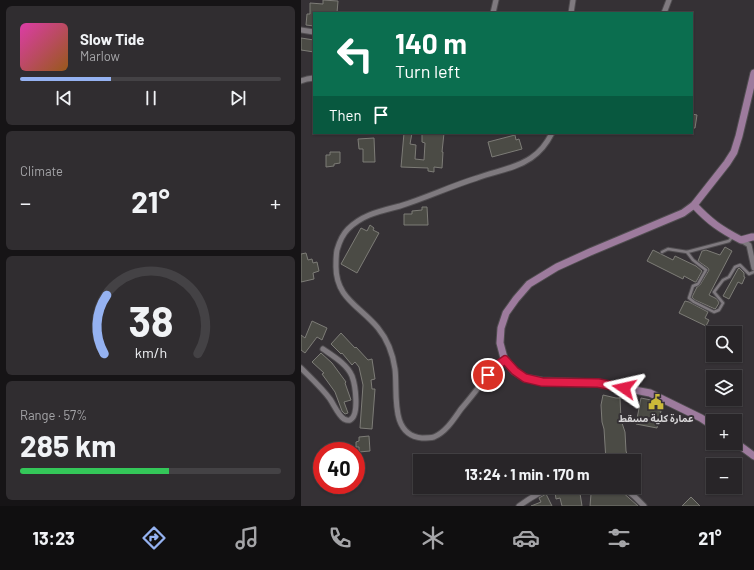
<!DOCTYPE html>
<html lang="en">
<head>
<meta charset="utf-8">
<style>
  body { margin:0; font-family:Barlow,"Noto Sans Arabic",sans-serif; background:#302d30; color:#f1f3f6; height:100vh; display:flex; flex-direction:column; font-size:15px; white-space:nowrap }
  * { box-sizing:border-box; margin:0 }
  p { font-size:13px; color:#a5a5a8 }
  .icon { flex:none; width:22px; height:22px; fill:none; stroke:currentColor; stroke-width:2; stroke-linecap:round; stroke-linejoin:round }
  .map { position:relative; flex:1; overflow:hidden }
  .details { display:flex; flex-direction:column; gap:6px; padding:6px; background:#161416; width:301px }
  .details>* { flex:none }
  .hud { position:absolute; left:12px; top:12px; width:380px; height:122px; border-radius:0px; box-shadow:0 1px 3px #0004,0 0 0 1px #444245; background:#0b6e4f; color:#fff; overflow:hidden }
  .controls { position:absolute; left:405px; top:326px; display:grid; gap:8px }
  .controls a { display:grid; place-items:center; width:36px; height:36px; border-radius:0px; background:#282528; box-shadow:0 1px 3px #0004,0 0 0 1px #444245; font-size:20px }
  .speed { position:absolute; left:12px; top:442px; display:flex; gap:8px; font-size:20px; font-weight:700; text-align:center }
  .speed>* { display:grid; place-content:center; width:52px; height:52px; border-radius:50%; background:#282528; box-shadow:0 1px 3px #0004,0 0 0 1px #444245; line-height:1 }
  .speed .limit { border:6px solid #d22; background:#fff; color:#111 }
  .pin { position:absolute; display:grid; place-items:center; width:34px; height:34px; color:#fff; margin:-17px; border:2px solid #fff; border-radius:50%; box-shadow:0 1px 4px #0007 }
  .me { position:absolute; width:44px; margin:-22px; rotate:281deg; stroke-linejoin:round; filter:drop-shadow(0 0 3px #0008) }
  .turn { display:flex; align-items:center; gap:14px; height:84px; padding:0 16px; font-size:18px }
  .turn .icon { width:52px; height:52px; stroke-width:2.5 }
  .turn b { display:block; font-size:28px; line-height:34px }
  .then { display:flex; align-items:center; height:38px; padding:0 16px; background:#0003; gap:8px; font-size:15px }
  .big { font-size:30px; font-weight:700; line-height:1.1 }
  .details .tile { flex:1; display:flex; flex-direction:column; justify-content:center; gap:6px; min-width:0; padding:0 14px; border-radius:6px; background:#302d30 }
  .details .dial { align-items:center; gap:0 }
  .dial svg { height:104px; overflow:visible; fill:none; stroke:#444245; stroke-width:7; stroke-linecap:round; text-anchor:middle }
  .dial text { fill:#f1f3f6; stroke:none }
  .song { display:flex; align-items:center; gap:12px }
  .cover { width:48px; height:48px; border-radius:6px; background:linear-gradient(135deg,hsl(320 70% 55%),hsl(30 70% 35%)) }
  .played { height:4px; border-radius:2px; background:linear-gradient(90deg,#95b2f1 35%,#444245 35%) }
  .keys { display:flex; justify-content:space-around; direction:ltr }
  .heat { display:flex; justify-content:space-between; align-items:center; font-size:22px; direction:ltr }
  .charge { height:6px; border-radius:3px; background:linear-gradient(90deg,#34c759 57%,#444245 0) }
  .trip { position:absolute; left:112px; top:454px; width:228px; height:40px; border-radius:0px; background:#282528; box-shadow:0 1px 3px #0004,0 0 0 1px #444245; font-weight:700; line-height:40px; text-align:center }
  .dock { display:flex; height:64px; justify-content:space-around; align-items:center; background:#100f10; color:#a5a5a8 }
  .dock .icon { width:28px; height:28px }
  .dock .on { color:#95b2f1 }
  .dock b { font-size:18px; color:#f1f3f6 }
  main { display:flex; flex:1; min-height:0 }
  .map>svg:first-child { display:block }
  .building { fill:#4b4b45; stroke:#7d7c77 }
  .lines { fill:none; stroke-linecap:round; stroke-linejoin:round }
  .lane-casing { stroke:#504d50; stroke-width:4.5 }
  .street-casing { stroke:#504d50; stroke-width:7 }
  .secondary-casing { stroke:#504d50; stroke-width:9 }
  .lane { stroke:#7f7a7f; stroke-width:2.5 }
  .street { stroke:#7f7a7f; stroke-width:5 }
  .secondary { stroke:#9d7b9d; stroke-width:7 }
  .route-casing { stroke:#92132f; stroke-width:10 }
  .route { stroke:#e11d48; stroke-width:7 }
  .labels { text-anchor:middle; stroke-width:4; stroke-linejoin:round; paint-order:stroke }
  .poi-label { font-size:10px; font-weight:bold; fill:#d6d4d6; stroke:#353135 }
</style>
</head>
<body>
<main>
<section class="details">
<div class="tile">
<div class="song"><i class="cover"></i><div><b>Slow Tide</b><p>Marlow</p></div></div>
<div class="played"></div>
<div class="keys"><svg class="icon" aria-label="previous" viewBox="0 0 24 24"><path d="M18 5L8 12l10 7zM5 5v14"/></svg><svg class="icon" aria-label="pause" viewBox="0 0 24 24"><path d="M8 5v14M16 5v14"/></svg><svg class="icon" aria-label="next" viewBox="0 0 24 24"><path d="M6 5l10 7-10 7zM19 5v14"/></svg></div>
</div>
<div class="tile"><p>Climate</p>
<div class="heat"><a>−</a><b class="big">21°</b><a>+</a></div>
</div>
<div class="tile dial"><svg viewBox="0 0 100 80">
<path d="M14 69A42 42 0 1 1 86 69"/>
<path d="M14 69A42 42 0 0 1 16 24" stroke="#95b2f1"/>
<text x="50" y="56" font-size="32" font-weight="700">38</text>
<text x="50" y="72" font-size="11">km/h</text>
</svg></div>
<div class="tile"><p>Range · 57%</p><b class="big">285 km</b><div class="charge"></div></div>
</section>
<div class="map">
<svg width="453" height="506" viewBox="0 0 453 506">
  <rect width="100%" height="100%" fill="#353135"/>
  <g class="building">
    <path d="M22,0L37,1L36,13H13V26L5,25L6,14H9V3L22,4Z"/>
    <path d="M0,38L13,40V52L0,50Z"/>
    <path d="M391,114L396,115L394,128H391Z"/>
    <path d="M103,133H111L109,144L115,145L114,159L123,160L124,143L121,142V133H143L141,152H142L141,168L133,167V172L127,171V168L100,167Z"/>
    <path d="M214,135L215,140L218,139L221,149L191,157L187,142Z"/>
    <path d="M73,138L74,162H62V149H58L57,139Z"/>
    <path d="M29,152H39V163L33,164V166L25,167V155H29Z"/>
    <path d="M121,207H126L127,225H103V214H111V211L121,210Z"/>
    <path d="M69,225L73,228L72,230L78,233L56,273L40,264L60,228L66,231Z"/>
    <path d="M424,247L431,251L408,295L416,299L418,303L415,308L414,309L394,300L391,297L396,287L399,285L408,270L407,268L397,261L401,251L405,250L419,255Z"/>
    <path d="M352,250L372,260L374,256L395,266L401,271L395,282H394L383,276L382,279L346,261Z"/>
    <path d="M5,253L7,260L11,259L12,263L16,262L18,271L12,273L13,279L0,282V254Z"/>
    <path d="M438,268L443,273V277H444L441,284L437,282L428,299L422,296L437,269Z"/>
    <path d="M384,301L388,302L392,304L407,312L404,318L408,320L405,326L378,313Z"/>
    <path d="M11,321L26,328L21,340L16,337L4,353L0,350V335L4,338Z"/>
    <path d="M40,333L54,348L55,347L67,360L71,359L74,379L70,380L71,389H74L71,429L59,428L62,385L58,367L54,362L51,365L41,353L40,354L30,344Z"/>
    <path d="M20,353L31,363L45,382L44,383L50,400L43,402L47,413L44,414L41,411L34,392L21,374L23,373L11,362Z"/>
    <path d="M302,395L315,398H319L320,420L324,432L325,451L326,454L324,461H305L303,429L301,422L300,405Z"/>
    <path d="M340,398L355,401L353,410L360,411L356,428L335,424Z"/>
    <path d="M68,436L69,451L58,452V447H55V442L58,441V437Z"/>
    <path d="M264,487H278L281,506H261L259,498L255,499L254,492H257V488Z"/>
    <path d="M288,487H311V489L319,490L337,506H289L290,494H287Z"/>
    <path d="M245,494L251,506H230L240,502L238,498Z"/>
    <path d="M390,497L399,506H381Z"/>
  </g>
  <g class="lines">
    <defs>
      <g id="lane">
        <path d="M361,252L367,249L386,252L428,241L432,236"/>
        <path d="M386,252L392,260L405,270L397,284L392,286L388,298L393,302L413,312L418,310L422,303L413,292L422,280L428,277L434,267L439,265L448,274L453,272"/>
      </g>
      <g id="street">
        <path d="M192,13L195,0"/>
        <path d="M270,13L272,0"/>
        <path d="M363,13L368,0"/>
        <path d="M0,30L13,32"/>
        <path d="M0,81L6,79L13,78"/>
        <path d="M440,240L448,245L453,268"/>
        <path d="M205,360C201,362 198,364 195,367C190,372 185,378 181,383C174,392 167,401 160,409C153,419 145,432 133,437C129,438 124,438 121,438C88,435 97,392 94,369C92,355 86,339 77,328C59,306 34,298 35,265C35,260 35,255 36,250C38,243 42,234 47,229C62,214 80,211 99,206C125,198 150,186 176,178C194,171 214,169 230,158C239,152 246,143 251,133"/>
        <path d="M0,368C10,378 21,388 29,399C33,405 38,416 43,419C45,420 47,421 49,420C59,415 54,384 51,376C46,364 32,356 22,349"/>
        <path d="M322,487L333,496L343,506"/>
        <path d="M218,506C229,498 240,491 253,487"/>
      </g>
      <g id="secondary">
        <path d="M393,205C409,222 419,229 440,240L451,237H453"/>
        <path d="M412,426L400,418L349,393L297,383L241,381L224,378L213,371L203,358L199,343L200,328L205,313L215,299L228,284L256,267L289,252L382,213L393,205L426,163L433,152L438,136L453,73"/>
        <path d="M434,442L453,456"/>
      </g>
    </defs>
    <use href="#lane" class="lane-casing"/>
    <use href="#street" class="street-casing"/>
    <use href="#secondary" class="secondary-casing"/>
    <use href="#lane" class="lane"/>
    <use href="#street" class="street"/>
    <use href="#secondary" class="secondary"/>
  </g>
  <g class="lines">
    <defs>
      <path id="route" d="M187,375L194,367L204,360L214,371L224,378L241,382L297,383L323,388"/>
    </defs>
    <use href="#route" class="route-casing"/>
    <use href="#route" class="route"/>
  </g>
  <defs>
    <symbol id="civic-bare" viewBox="-9 -9 18 18"><path d="M-.6-6.5H3V-4.5H.6V-3L4-1V1h2V6H-6V1h2V-1L-.6-3ZM-1.2 2.5V6h2.4V2.5Z" fill="#cbb939" stroke="#353135" stroke-width="2.5" paint-order="stroke"/></symbol>
  </defs>
  <g fill-rule="evenodd">
    <use href="#civic-bare" x="344" y="391" width="22" height="22"/>
  </g>
  <g class="labels">
    <g class="poi-label">
      <text x="355" y="422">عمارة كلية مسقط</text>
    </g>
  </g>
</svg>
<div class="controls">
<a><svg class="icon" aria-label="search" viewBox="0 0 24 24"><circle cx="10" cy="10" r="6"/><path d="M15 15l6 6"/></svg></a>
<a><svg class="icon" aria-label="layers" viewBox="0 0 24 24"><path d="M12 4l9 5-9 5-9-5zM3 14l9 5 9-5"/></svg></a>
<a>+</a>
<a>−</a>
</div>
<div class="speed"><div class="limit">40</div></div>
<div class="pin" style="left:187px;top:375px;background:#d93025"><svg class="icon" aria-label="arrive" viewBox="0 0 24 24"><path d="M6 21V4h12l-3 4 3 4H6"/></svg></div>
<svg class="me" style="left:323px;top:388px" viewBox="-20 -20 40 40"><path d="M0-17L14 15 0 8-14 15z" fill="#e11d48" stroke="#fff" stroke-width="4"/></svg>
<div class="trip">13:24 · 1 min · 170 m</div>
<div class="hud">
<div class="turn"><svg class="icon" aria-label="left" viewBox="0 0 24 24"><path d="M17 20v-9H6M10 6l-5 5 5 5"/></svg><div><b>140 m</b>Turn left</div></div>
<div class="then">Then<svg class="icon" aria-label="arrive" viewBox="0 0 24 24"><path d="M6 21V4h12l-3 4 3 4H6"/></svg></div>
</div>
</div>
</main>
<nav class="dock">
<b>13:23</b>
<svg class="icon on" aria-label="directions" viewBox="0 0 24 24"><path d="M12 3l9 9-9 9-9-9zM9 14v-3h6M13 9l2 2-2 2"/></svg>
<svg class="icon" aria-label="music" viewBox="0 0 24 24"><path d="M9 18V5l10-2v13"/><circle cx="6" cy="18" r="3"/><circle cx="16" cy="16" r="3"/></svg>
<svg class="icon" aria-label="phone" viewBox="0 0 24 24"><path d="M5 4h4l2 5-3 2q2 4 5 5l2-3 5 2v4C11 20 4 13 5 4z"/></svg>
<svg class="icon" aria-label="climate" viewBox="0 0 24 24"><path d="M12 3v18M4 7l16 10M4 17L20 7"/></svg>
<svg class="icon" aria-label="car" viewBox="0 0 24 24"><path d="M5 17H2v-5l4-1 3-4h7l3 4 3 1v5h-3M9 17h6M6 11h13"/><circle cx="7" cy="17" r="2"/><circle cx="17" cy="17" r="2"/></svg>
<svg class="icon" aria-label="filters" viewBox="0 0 24 24"><path d="M4 7h16M4 17h16"/><circle cx="9" cy="7" r="2"/><circle cx="15" cy="17" r="2"/></svg>
<b>21°</b>
</nav>
</body>
</html>
